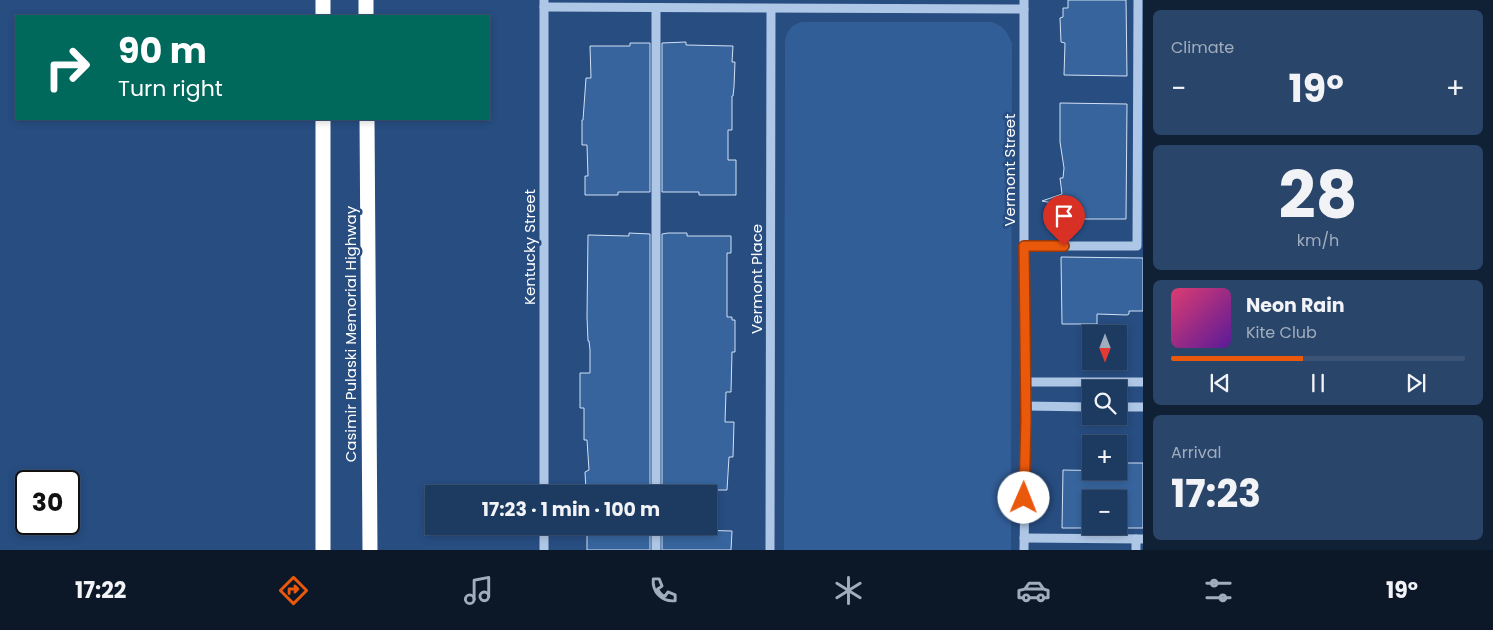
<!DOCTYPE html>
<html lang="en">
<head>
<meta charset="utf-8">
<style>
  body { margin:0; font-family:Poppins,sans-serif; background:#2a456a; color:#f1f3f6; height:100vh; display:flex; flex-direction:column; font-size:19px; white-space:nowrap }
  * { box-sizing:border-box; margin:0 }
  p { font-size:16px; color:#a0adbd }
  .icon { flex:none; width:28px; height:28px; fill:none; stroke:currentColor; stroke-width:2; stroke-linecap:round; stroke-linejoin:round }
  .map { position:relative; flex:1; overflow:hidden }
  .sheet { display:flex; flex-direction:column; gap:10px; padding:10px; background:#102035; width:350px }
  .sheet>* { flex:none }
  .top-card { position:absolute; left:15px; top:15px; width:475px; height:105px; border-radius:0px; box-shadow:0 2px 8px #0003,0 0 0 1px #3b5476; background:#00695c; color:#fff; overflow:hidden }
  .needle { width:32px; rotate:180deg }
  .controls { position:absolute; left:1082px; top:325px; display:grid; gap:10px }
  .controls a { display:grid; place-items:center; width:45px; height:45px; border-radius:0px; background:#1d3a61; box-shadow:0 2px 8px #0003,0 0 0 1px #3b5476; font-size:25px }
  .speed { position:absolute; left:15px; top:470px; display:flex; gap:10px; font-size:25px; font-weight:700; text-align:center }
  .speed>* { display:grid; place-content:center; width:65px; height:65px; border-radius:50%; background:#1d3a61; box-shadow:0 2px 8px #0003,0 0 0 1px #3b5476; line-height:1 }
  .speed .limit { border:2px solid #111; border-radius:8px; background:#fff; color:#111 }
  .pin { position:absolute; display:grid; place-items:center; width:42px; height:42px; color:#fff; margin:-51px -21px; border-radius:50% 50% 50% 0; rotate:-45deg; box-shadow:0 0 5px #0007 }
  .pin .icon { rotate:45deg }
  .me { position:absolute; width:55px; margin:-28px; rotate:1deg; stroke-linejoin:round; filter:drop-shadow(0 0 4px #0008) }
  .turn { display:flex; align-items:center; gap:18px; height:105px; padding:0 20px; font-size:22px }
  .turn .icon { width:65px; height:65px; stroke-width:2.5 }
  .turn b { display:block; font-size:35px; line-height:42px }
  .big { font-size:38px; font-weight:700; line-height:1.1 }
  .sheet .tile { flex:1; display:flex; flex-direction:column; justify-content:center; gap:8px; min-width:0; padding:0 18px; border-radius:8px; background:#2a456a }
  .sheet .dial { align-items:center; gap:0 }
  .dial b { font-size:65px; line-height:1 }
  .song { display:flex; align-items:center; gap:15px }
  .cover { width:60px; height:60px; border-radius:8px; background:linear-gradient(135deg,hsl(340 70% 55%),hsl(270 70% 35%)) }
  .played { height:5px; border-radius:2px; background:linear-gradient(90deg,#ea580c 45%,#3b5476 45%) }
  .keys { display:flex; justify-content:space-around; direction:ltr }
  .heat { display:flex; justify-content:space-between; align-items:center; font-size:28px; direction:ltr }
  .trip { position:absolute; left:425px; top:485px; width:292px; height:50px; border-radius:0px; background:#1d3a61; box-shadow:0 2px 8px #0003,0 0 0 1px #3b5476; font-weight:700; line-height:50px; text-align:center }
  .dock { display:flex; height:80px; justify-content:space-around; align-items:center; background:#0c1727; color:#a0adbd }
  .dock .icon { width:35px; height:35px }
  .dock .selected { color:#ea580c }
  .dock b { font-size:22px; color:#f1f3f6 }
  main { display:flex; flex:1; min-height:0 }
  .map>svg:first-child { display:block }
  .green { fill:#325e98 }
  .building { fill:#37649d; stroke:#d2e1f5 }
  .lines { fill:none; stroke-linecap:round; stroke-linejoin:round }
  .minor { stroke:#afc7e6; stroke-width:9 }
  .highway { stroke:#fff; stroke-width:15 }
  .route-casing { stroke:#983908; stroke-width:12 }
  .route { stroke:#ea580c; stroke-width:9 }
  .labels { text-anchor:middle; stroke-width:5; stroke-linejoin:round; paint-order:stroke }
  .street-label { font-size:15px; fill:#fff; stroke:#274d81 }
</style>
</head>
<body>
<main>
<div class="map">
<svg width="1143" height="550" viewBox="0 0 1143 550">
  <rect width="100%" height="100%" fill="#274d81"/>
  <path class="green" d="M802,22H992C1004,26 1008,33 1012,44L1011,550H784L785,43C786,31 791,25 802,22Z"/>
  <g class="building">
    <path d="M1068,0H1126L1127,76L1064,75L1065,43L1061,42L1060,18L1063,17V8H1068Z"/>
    <path d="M686,42V45L733,46L732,62H735L734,87L733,96H732V130H728V160H736V195H699V192H662V43Z"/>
    <path d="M630,43H650V192H618V195H585V176H588L587,145H582V120H583L586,78H591L590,46H630Z"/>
    <path d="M1060,103L1127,104L1126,219H1064L1063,205L1042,201L1062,194L1060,178H1063L1064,168L1060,142Z"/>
    <path d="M629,233L650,234V486L618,487V490H586L585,472L589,470L587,440H584V408H580V373H590V350L589,341H588L587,317L588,235L629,236Z"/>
    <path d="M668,233H687V236H731V253H727V317H732V320H735V352H732L731,392H726L725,422H734L733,457H729L727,490H698V487L662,486V234Z"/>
    <path d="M1061,257L1143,258V311H1129V314L1127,315L1097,314V324H1062Z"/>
    <path d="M1119,463H1143V528H1119V498H1091V528H1062L1063,470L1119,471Z"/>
    <path d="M628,529H650V550H587V532H590V530Z"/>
    <path d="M662,529L732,531L731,550H662Z"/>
  </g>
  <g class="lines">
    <g class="minor">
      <path d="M544,7L1024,9"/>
      <path d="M1024,246H1137L1138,0"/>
      <path d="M1026,382H1143"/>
      <path d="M1026,406L1091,407"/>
      <path d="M1119,407H1143"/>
      <path d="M544,494V0"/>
      <path d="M656,494V8"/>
      <path d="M656,526V550"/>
      <path d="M1024,538L1143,539"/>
      <path d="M544,550V526"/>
      <path d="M770,550L771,9"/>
      <path d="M1024,550L1026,420L1024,246V0"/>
      <path d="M1136,550V539"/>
    </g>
    <g class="highway">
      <path d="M323,0V16"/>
      <path d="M366,0V16"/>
      <path d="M323,119V550"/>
      <path d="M367,119L370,550"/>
    </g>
  </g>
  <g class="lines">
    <defs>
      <path id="route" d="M1024,498L1026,420L1024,246H1064"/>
    </defs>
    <use href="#route" class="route-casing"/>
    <use href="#route" class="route"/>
  </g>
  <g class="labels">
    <g class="street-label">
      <text transform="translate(1010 170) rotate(-90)" y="5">Vermont Street</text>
      <text transform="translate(530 247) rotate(-90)" y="5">Kentucky Street</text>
      <text transform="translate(757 279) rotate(-90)" y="5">Vermont Place</text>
      <text transform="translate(351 334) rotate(-90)" y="5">Casimir Pulaski Memorial Highway</text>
    </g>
  </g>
</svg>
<div class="controls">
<a><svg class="needle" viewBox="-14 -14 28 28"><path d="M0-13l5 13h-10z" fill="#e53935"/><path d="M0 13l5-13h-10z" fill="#a0adbd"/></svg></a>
<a><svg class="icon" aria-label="search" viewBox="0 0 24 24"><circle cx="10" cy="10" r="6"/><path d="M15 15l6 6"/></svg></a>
<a>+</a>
<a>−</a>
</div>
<div class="speed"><div class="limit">30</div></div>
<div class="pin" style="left:1064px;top:246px;background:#d93025"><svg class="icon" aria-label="arrive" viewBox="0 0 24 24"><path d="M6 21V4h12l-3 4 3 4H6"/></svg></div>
<svg class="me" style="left:1024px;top:498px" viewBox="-20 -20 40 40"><circle r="19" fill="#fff"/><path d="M0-13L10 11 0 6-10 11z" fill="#ea580c"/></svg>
<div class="trip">17:23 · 1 min · 100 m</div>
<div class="top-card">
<div class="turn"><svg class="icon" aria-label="right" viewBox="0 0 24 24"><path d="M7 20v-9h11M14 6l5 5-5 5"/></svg><div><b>90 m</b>Turn right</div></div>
</div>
</div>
<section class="sheet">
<div class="tile"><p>Climate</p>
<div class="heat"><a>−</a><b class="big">19°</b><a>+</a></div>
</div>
<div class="tile dial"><b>28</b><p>km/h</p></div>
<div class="tile">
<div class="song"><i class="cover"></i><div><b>Neon Rain</b><p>Kite Club</p></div></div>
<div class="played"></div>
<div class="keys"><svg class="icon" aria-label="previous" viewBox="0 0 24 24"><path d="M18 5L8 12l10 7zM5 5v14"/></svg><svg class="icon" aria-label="pause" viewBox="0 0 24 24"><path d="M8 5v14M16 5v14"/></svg><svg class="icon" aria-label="next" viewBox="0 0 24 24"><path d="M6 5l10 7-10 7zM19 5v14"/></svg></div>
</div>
<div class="tile"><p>Arrival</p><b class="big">17:23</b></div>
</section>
</main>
<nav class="dock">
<b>17:22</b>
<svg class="icon selected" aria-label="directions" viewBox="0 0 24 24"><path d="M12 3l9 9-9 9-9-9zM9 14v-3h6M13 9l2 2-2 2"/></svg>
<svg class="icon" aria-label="music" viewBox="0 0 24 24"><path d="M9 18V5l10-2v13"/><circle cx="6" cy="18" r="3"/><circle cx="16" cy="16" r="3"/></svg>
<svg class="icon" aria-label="phone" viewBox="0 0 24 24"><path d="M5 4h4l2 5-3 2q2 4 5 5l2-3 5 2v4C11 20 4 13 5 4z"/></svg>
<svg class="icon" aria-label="climate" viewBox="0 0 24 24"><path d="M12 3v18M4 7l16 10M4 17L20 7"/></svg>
<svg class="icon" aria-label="car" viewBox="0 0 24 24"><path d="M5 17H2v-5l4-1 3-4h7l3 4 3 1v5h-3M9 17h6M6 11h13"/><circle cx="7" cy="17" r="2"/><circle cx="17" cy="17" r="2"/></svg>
<svg class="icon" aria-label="filters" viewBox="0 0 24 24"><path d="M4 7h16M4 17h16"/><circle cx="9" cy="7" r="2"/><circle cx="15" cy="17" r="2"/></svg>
<b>19°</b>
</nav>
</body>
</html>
